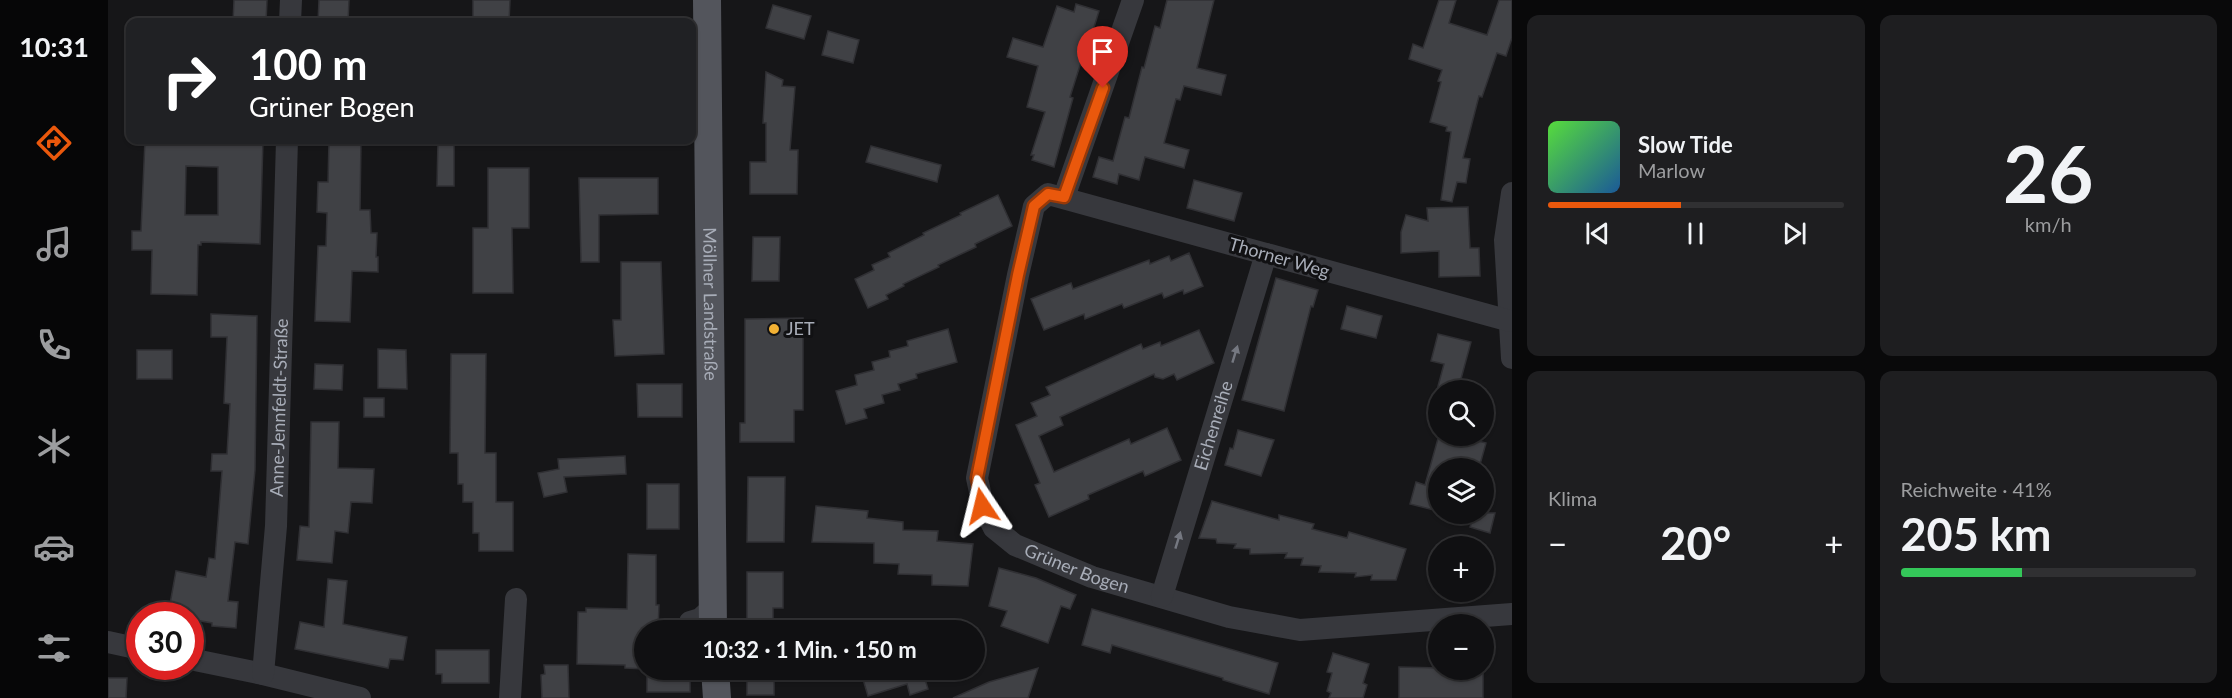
<!DOCTYPE html>
<html lang="de">
<head>
<meta charset="utf-8">
<style>
  body { margin:0; font-family:Lato,sans-serif; background:#1e1e20; color:#f1f3f6; height:100vh; display:flex; flex-direction:column; font-size:22px; white-space:nowrap }
  * { box-sizing:border-box; margin:0 }
  p { font-size:20px; color:#9c9d9f }
  .icon { flex:none; width:33px; height:33px; fill:none; stroke:currentColor; stroke-width:2; stroke-linecap:round; stroke-linejoin:round }
  .map { position:relative; flex:1; overflow:hidden }
  .sheet { display:flex; flex-direction:column; gap:15px; padding:15px; background:#09090a; width:720px }
  .sheet>* { flex:none }
  .guide { position:absolute; left:18px; top:18px; width:570px; height:126px; border-radius:12px; box-shadow:0 2px 4px #0004,0 0 0 2px #303032; background:#202124; color:#fff; overflow:hidden }
  .controls { position:absolute; left:1320px; top:380px; display:grid; gap:12px }
  .controls a { display:grid; place-items:center; width:66px; height:66px; border-radius:50%; background:#101012; box-shadow:0 2px 4px #0004,0 0 0 2px #303032; font-size:30px }
  .speed { position:absolute; left:18px; top:602px; display:flex; gap:12px; font-size:30px; font-weight:700; text-align:center }
  .speed>* { display:grid; place-content:center; width:78px; height:78px; border-radius:50%; background:#101012; box-shadow:0 2px 4px #0004,0 0 0 2px #303032; line-height:1 }
  .speed .limit { border:9px solid #d22; background:#fff; color:#111 }
  .pin { position:absolute; display:grid; place-items:center; width:51px; height:51px; color:#fff; margin:-62px -26px; border-radius:50% 50% 50% 0; rotate:-45deg; box-shadow:0 0 6px #0007 }
  .pin .icon { rotate:45deg }
  .me { position:absolute; width:66px; margin:-33px; rotate:350deg; stroke-linejoin:round; filter:drop-shadow(0 0 4px #0008) }
  .turn { display:flex; align-items:center; gap:21px; height:126px; padding:0 24px; font-size:27px }
  .turn .icon { width:78px; height:78px; stroke-width:2.5 }
  .turn b { display:block; font-size:42px; line-height:51px }
  .big { font-size:45px; font-weight:700; line-height:1.1 }
  .sheet .card { flex:1; display:flex; flex-direction:column; justify-content:center; gap:9px; min-width:0; padding:0 21px; border-radius:12px; background:#1e1e20 }
  .sheet .dial { align-items:center; gap:0 }
  .dial b { font-size:78px; line-height:1 }
  .song { display:flex; align-items:center; gap:18px }
  .cover { width:72px; height:72px; border-radius:9px; background:linear-gradient(135deg,hsl(110 70% 55%),hsl(210 70% 35%)) }
  .played { height:6px; border-radius:3px; background:linear-gradient(90deg,#ea580c 45%,#303032 45%) }
  .keys { display:flex; justify-content:space-around; direction:ltr }
  .heat { display:flex; justify-content:space-between; align-items:center; font-size:33px; direction:ltr }
  .charge { height:9px; border-radius:4px; background:linear-gradient(90deg,#34c759 41%,#303032 0) }
  .sheet .tiles { flex:1; display:grid; gap:15px; grid-template-columns:repeat(2,1fr) }
  .trip { position:absolute; left:526px; top:620px; width:351px; height:60px; border-radius:30px; background:#101012; box-shadow:0 2px 4px #0004,0 0 0 2px #303032; font-weight:700; line-height:60px; text-align:center }
  main { display:flex; flex:1; min-height:0 }
  .tab-bar { display:flex; flex-direction:column; width:108px; justify-content:space-around; align-items:center; background:#060607; color:#9c9d9f }
  .tab-bar .icon { width:42px; height:42px }
  .tab-bar .current { color:#ea580c }
  .tab-bar b { font-size:27px; color:#f1f3f6 }
  .map>svg:first-child { display:block }
  .building { fill:#404145; stroke:#303034; stroke-width:1.5; fill-rule:evenodd }
  .lines { fill:none; stroke-linecap:round; stroke-linejoin:round }
  .minor { stroke:#37383d; stroke-width:22 }
  .major { stroke:#53555c; stroke-width:28 }
  .oneway { fill:#757881 }
  .route-casing { stroke:#983908; stroke-width:15 }
  .route { stroke:#ea580c; stroke-width:10 }
  .poi-dot { fill:#f2b134; stroke:#111113; stroke-width:2 }
  .labels { text-anchor:middle; stroke-width:6; stroke-linejoin:round; paint-order:stroke }
  .street-label { font-size:18px; fill:#a8adb8; stroke:#111113 }
  .poi-label { font-size:18px; fill:#a8adb8; stroke:#111113; text-anchor:start }
</style>
</head>
<body>
<main>
<nav class="tab-bar">
<b>10:31</b>
<svg class="icon current" aria-label="directions" viewBox="0 0 24 24"><path d="M12 3l9 9-9 9-9-9zM9 14v-3h6M13 9l2 2-2 2"/></svg>
<svg class="icon" aria-label="music" viewBox="0 0 24 24"><path d="M9 18V5l10-2v13"/><circle cx="6" cy="18" r="3"/><circle cx="16" cy="16" r="3"/></svg>
<svg class="icon" aria-label="phone" viewBox="0 0 24 24"><path d="M5 4h4l2 5-3 2q2 4 5 5l2-3 5 2v4C11 20 4 13 5 4z"/></svg>
<svg class="icon" aria-label="climate" viewBox="0 0 24 24"><path d="M12 3v18M4 7l16 10M4 17L20 7"/></svg>
<svg class="icon" aria-label="car" viewBox="0 0 24 24"><path d="M5 17H2v-5l4-1 3-4h7l3 4 3 1v5h-3M9 17h6M6 11h13"/><circle cx="7" cy="17" r="2"/><circle cx="17" cy="17" r="2"/></svg>
<svg class="icon" aria-label="filters" viewBox="0 0 24 24"><path d="M4 7h16M4 17h16"/><circle cx="9" cy="7" r="2"/><circle cx="15" cy="17" r="2"/></svg>
</nav>
<div class="map">
<svg width="1404" height="698" viewBox="0 0 1404 698">
  <rect width="100%" height="100%" fill="#161618"/>
  <g class="building">
    <path d="M126,0H159L158,22H125Z"/>
    <path d="M211,0H241L240,22H210Z"/>
    <path d="M365,0H402L401,22H365Z"/>
    <path d="M1059,0H1106L1089,68L1118,75L1113,95L1076,86L1072,100L1068,99L1056,143L1081,150L1076,168L1037,157L1031,180L1011,174L1009,184L985,177L991,157L1005,161L1017,117L1021,118L1034,67L1036,68L1047,26L1052,28Z"/>
    <path d="M1331,0H1348L1341,23L1379,35L1391,0H1404V38L1398,56L1389,53L1374,97L1371,96L1355,158L1362,159L1358,183L1349,182L1344,202L1333,200L1343,132L1338,131L1339,127L1322,122L1333,82L1330,81L1334,70L1301,59L1305,44L1315,48Z"/>
    <path d="M968,4L991,11L983,37H981L962,97L965,98L946,167L924,160L926,155H923L937,112L919,107L930,66L899,57L905,38L935,47L949,6L966,12Z"/>
    <path d="M665,5L703,16L696,39L658,28Z"/>
    <path d="M720,31L751,40L745,63L714,55Z"/>
    <path d="M658,72L675,80L674,86L687,87L682,150H690L689,194H642V162H658V123H655Z"/>
    <path d="M37,140H155L152,244L93,242V245H90L89,295L43,294L44,250H24V231H33ZM78,166L110,167V215H77Z"/>
    <path d="M221,140H253L252,210H262L263,233H269L268,257H270V272L244,271L242,322L207,321L210,246H218L219,213L209,212L210,182H220Z"/>
    <path d="M330,140H346V186H329Z"/>
    <path d="M763,146L833,165L829,182L758,162Z"/>
    <path d="M380,168H421V228H404L405,293H365V228H380Z"/>
    <path d="M471,178H550V214L491,215V262H473Z"/>
    <path d="M1086,180L1134,193L1126,221L1079,208Z"/>
    <path d="M890,195L904,226L867,244L868,247L830,265L831,267L795,284L796,286L778,295L780,299L760,308L747,279L766,270L764,265L782,257L780,253L816,235L815,233L853,215L852,213Z"/>
    <path d="M1360,207L1362,248H1371L1372,276L1331,277V251L1293,253V232L1298,215L1320,221L1319,208Z"/>
    <path d="M645,237H672L671,281H644Z"/>
    <path d="M1081,253L1095,286L1076,294L1075,290L1056,298L1054,293L1016,308L1014,304L977,319L976,314L936,330L923,299L963,283L965,289L1041,260L1042,264L1061,256L1063,261Z"/>
    <path d="M513,262H553L556,354L507,356L505,320H513Z"/>
    <path d="M1168,278L1210,290L1205,307L1203,306L1176,411L1134,400Z"/>
    <path d="M1239,306L1274,316L1268,338L1233,329Z"/>
    <path d="M103,314L149,316L147,470L140,544L127,542L120,601L130,602L128,628L104,626V623L82,619V615H60L68,571L98,577L101,558L107,559L114,471H103L104,454H119L122,404L116,403L119,337H103Z"/>
    <path d="M695,318V410H686V442H632V423H637V319Z"/>
    <path d="M840,329L849,362L808,374L809,378L790,384L792,390L774,395L776,403L756,409L759,418L738,424L728,391L749,385L747,375L766,370L764,362L782,357L781,351L800,346L799,341Z"/>
    <path d="M1091,330L1106,363L1069,380L1066,374L1055,379L1047,377L1046,374L952,417L955,425L931,436L946,472L1021,439L1023,444L1059,428L1073,460L1037,476L1035,471L980,495L981,499L941,517L927,485L932,483L908,425L929,416L923,403L942,395L938,387L1033,344L1035,349L1052,342L1053,346Z"/>
    <path d="M1330,334L1363,342L1350,390H1329L1336,364L1323,361Z"/>
    <path d="M270,349L298,350L299,389L270,388Z"/>
    <rect x="29" y="350" width="35" height="29"/>
    <path d="M343,354H378L377,453H388V502H405V551H371V533H365V502H355V484H350V453H342Z"/>
    <path d="M207,364L235,365L234,390L206,389Z"/>
    <path d="M529,384H574V417H530Z"/>
    <rect x="256" y="398" width="20" height="19"/>
    <path d="M203,422H231L230,468L266,469L264,503L243,502L240,533L227,531L224,563L189,560L192,526L201,527Z"/>
    <path d="M1130,430L1166,440L1153,476L1117,465L1122,448L1125,449Z"/>
    <path d="M1331,435H1347L1378,443L1371,468H1330V511L1302,504L1308,482L1317,485Z"/>
    <path d="M517,456L518,474L456,477L459,492L436,497L430,473L451,469L450,459Z"/>
    <path d="M640,477H677L676,542H639Z"/>
    <rect x="539" y="484" width="32" height="45"/>
    <path d="M1104,501L1171,520V515L1206,524L1204,529L1239,538L1241,532L1298,549L1288,580H1263L1264,575L1247,577L1248,573L1211,572L1213,566L1193,565L1195,558H1177L1179,553L1142,554V549L1126,548L1128,544L1109,543L1108,539L1091,538Z"/>
    <path d="M708,506L760,511L759,518L795,522V530L830,531L829,541L865,544L860,586L824,585V575L790,574L791,564L766,563V543L704,542Z"/>
    <path d="M1367,513H1387L1382,533L1362,527Z"/>
    <path d="M520,554L548,555V605H551L550,630H537V669L517,668V665L469,664L470,612H478V608L519,609Z"/>
    <path d="M891,568L928,578L968,595L962,609L953,606L940,643L893,626L899,611L881,606Z"/>
    <path d="M639,572H675V608H665V630H639Z"/>
    <path d="M220,579L239,581L235,624L299,637L295,660L282,659L280,668L187,649L192,622L216,627Z"/>
    <path d="M984,609L1170,663L1161,694L1115,680V678L1004,645L1002,653L974,645Z"/>
    <path d="M328,650H381V683H334V674H328Z"/>
    <path d="M1225,653L1261,664L1255,683L1259,685L1255,698H1221L1223,693L1219,691L1224,673L1219,672Z"/>
    <path d="M436,665H460L461,698H434L433,675L437,674Z"/>
    <path d="M1291,667L1375,669V698H1291Z"/>
    <path d="M930,668L920,698H845L881,682Z"/>
    <rect x="539" y="669" width="43" height="23"/>
    <rect x="639" y="669" width="27" height="26"/>
    <path d="M752,669H836V673L817,679L820,689L802,695L799,684L760,696Z"/>
    <path d="M0,678H19L18,698H0Z"/>
  </g>
  <g class="lines">
    <g class="minor">
      <path d="M182,22L183,0"/>
      <path d="M1404,193L1397,240L1404,358"/>
      <path d="M956,197L1025,0"/>
      <path id="s1" d="M1402,321L940,194L926,206L910,275L869,478L875,506L886,528L907,545L984,577L1121,617L1192,630L1404,614"/>
      <path id="s2" d="M1054,596L1158,254"/>
      <path d="M582,622L592,619L604,608"/>
      <path d="M0,642L32,649"/>
      <path d="M82,659L155,674L252,698"/>
      <path id="s3" d="M155,674L168,526L179,140"/>
      <path d="M402,698L408,599"/>
    </g>
    <g class="major">
      <path id="s4" d="M599,0L605,630"/>
      <path d="M607,669L609,698"/>
    </g>
  </g>
  <defs><path id="oneway-solid" d="M-6-.8H1V-3.2L6.5 0L1 3.2V.8H-6Z" transform="scale(1.5)"/></defs>
  <g class="oneway">
    <use href="#oneway-solid" transform="translate(1127 354) rotate(-73)"/>
    <use href="#oneway-solid" transform="translate(1070 540) rotate(-73)"/>
  </g>
  <g class="lines">
    <defs>
      <path id="route" d="M874,506L869,478L910,275L926,206L940,194L956,197L995,88"/>
    </defs>
    <use href="#route" class="route-casing"/>
    <use href="#route" class="route"/>
  </g>
  <circle class="poi-dot" cx="666" cy="329" r="6"/>
  <g class="labels">
    <g class="street-label">
      <text transform="translate(1171 258) rotate(16)" y="6">Thorner Weg</text>
      <text dy="6" stroke="none"><textPath href="#s4" startOffset="304">Möllner Landstraße</textPath></text>
      <text dy="6" stroke="none"><textPath href="#s3" startOffset="267">Anne-Jennfeldt-Straße</textPath></text>
      <text dy="6" stroke="none"><textPath href="#s2" startOffset="178">Eichenreihe</textPath></text>
      <text dy="6" stroke="none"><textPath href="#s1" startOffset="922">Grüner Bogen</textPath></text>
    </g>
    <g class="poi-label">
      <text x="678" y="335">JET</text>
    </g>
  </g>
</svg>
<div class="controls">
<a><svg class="icon" aria-label="search" viewBox="0 0 24 24"><circle cx="10" cy="10" r="6"/><path d="M15 15l6 6"/></svg></a>
<a><svg class="icon" aria-label="layers" viewBox="0 0 24 24"><path d="M12 4l9 5-9 5-9-5zM3 14l9 5 9-5"/></svg></a>
<a>+</a>
<a>−</a>
</div>
<div class="speed"><div class="limit">30</div></div>
<div class="pin" style="left:995px;top:88px;background:#d93025"><svg class="icon" aria-label="arrive" viewBox="0 0 24 24"><path d="M6 21V4h12l-3 4 3 4H6"/></svg></div>
<svg class="me" style="left:874px;top:506px" viewBox="-20 -20 40 40"><path d="M0-17L14 15 0 8-14 15z" fill="#ea580c" stroke="#fff" stroke-width="4"/></svg>
<div class="trip">10:32 · 1 Min. · 150 m</div>
<div class="guide">
<div class="turn"><svg class="icon" aria-label="right" viewBox="0 0 24 24"><path d="M7 20v-9h11M14 6l5 5-5 5"/></svg><div><b>100 m</b>Grüner Bogen</div></div>
</div>
</div>
<section class="sheet">
<div class="tiles">
<div class="card">
<div class="song"><i class="cover"></i><div><b>Slow Tide</b><p>Marlow</p></div></div>
<div class="played"></div>
<div class="keys"><svg class="icon" aria-label="previous" viewBox="0 0 24 24"><path d="M18 5L8 12l10 7zM5 5v14"/></svg><svg class="icon" aria-label="pause" viewBox="0 0 24 24"><path d="M8 5v14M16 5v14"/></svg><svg class="icon" aria-label="next" viewBox="0 0 24 24"><path d="M6 5l10 7-10 7zM19 5v14"/></svg></div>
</div>
<div class="card dial"><b>26</b><p>km/h</p></div>
<div class="card"><p>Klima</p>
<div class="heat"><a>−</a><b class="big">20°</b><a>+</a></div>
</div>
<div class="card"><p>Reichweite · 41%</p><b class="big">205 km</b><div class="charge"></div></div>
</div>
</section>
</main>
</body>
</html>
